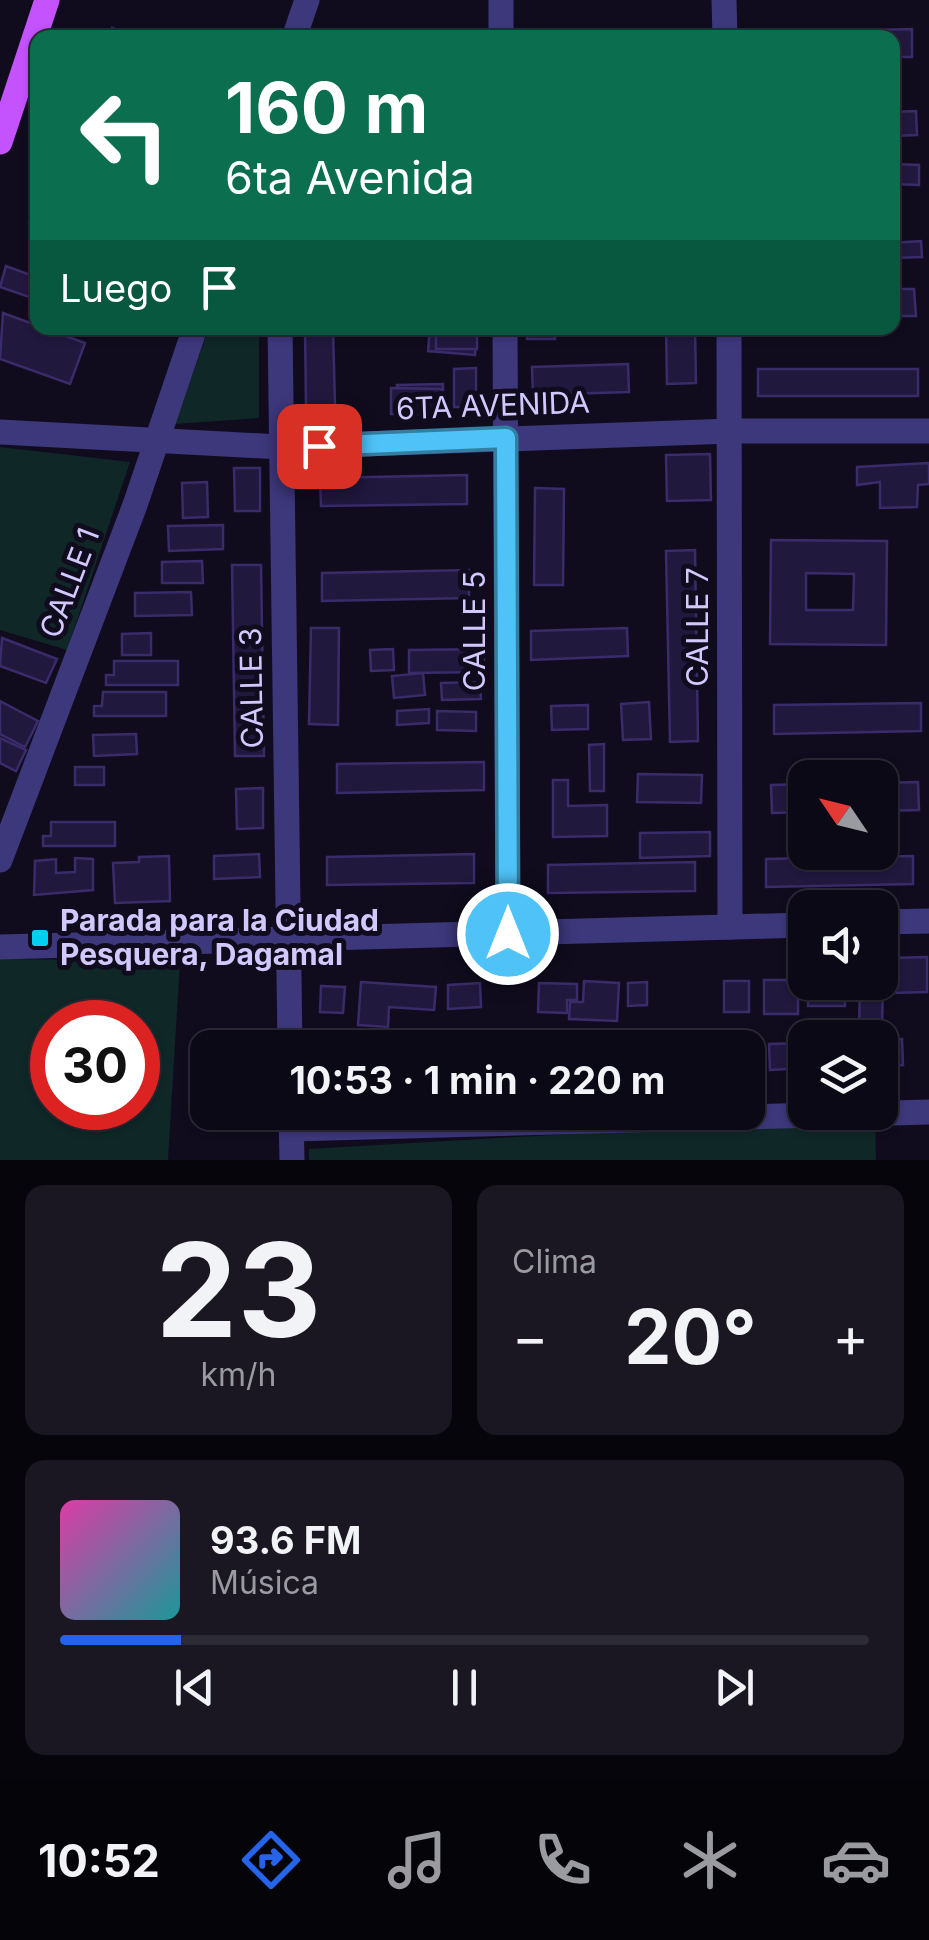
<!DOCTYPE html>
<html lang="es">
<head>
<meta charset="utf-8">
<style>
  body { margin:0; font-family:Inter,sans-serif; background:#1a1723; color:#f1f3f6; height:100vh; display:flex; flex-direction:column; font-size:38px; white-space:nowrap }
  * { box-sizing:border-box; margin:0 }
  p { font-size:32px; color:#9a9aa1 }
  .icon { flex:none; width:55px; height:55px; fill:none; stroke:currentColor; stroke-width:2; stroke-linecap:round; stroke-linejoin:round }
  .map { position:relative; height:1160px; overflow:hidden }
  .sheet { display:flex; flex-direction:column; gap:25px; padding:25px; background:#07050c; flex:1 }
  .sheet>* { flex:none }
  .guide { position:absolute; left:30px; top:30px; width:870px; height:305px; border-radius:20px; box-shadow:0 2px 8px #0004,0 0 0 2px #2c2a35; background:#0b6e4f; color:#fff; overflow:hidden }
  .needle { width:65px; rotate:305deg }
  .buttons { position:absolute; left:788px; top:760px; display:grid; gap:20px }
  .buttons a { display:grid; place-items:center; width:110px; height:110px; border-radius:20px; background:#0c0916; box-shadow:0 2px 8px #0004,0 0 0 2px #2c2a35; font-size:50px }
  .speed { position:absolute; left:30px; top:1000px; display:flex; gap:20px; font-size:50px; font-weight:700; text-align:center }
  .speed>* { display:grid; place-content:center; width:130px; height:130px; border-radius:50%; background:#0c0916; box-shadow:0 2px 8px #0004,0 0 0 2px #2c2a35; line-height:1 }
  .speed .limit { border:15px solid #d22; background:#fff; color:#111 }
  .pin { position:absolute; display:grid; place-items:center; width:85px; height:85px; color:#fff; margin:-42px; border-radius:20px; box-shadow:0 5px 15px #0006 }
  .me { position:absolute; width:110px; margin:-55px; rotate:0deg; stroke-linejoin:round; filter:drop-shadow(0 0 8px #0008) }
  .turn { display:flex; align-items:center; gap:35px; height:210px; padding:0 30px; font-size:45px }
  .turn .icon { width:130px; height:130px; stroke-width:2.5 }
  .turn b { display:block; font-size:70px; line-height:85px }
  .then { display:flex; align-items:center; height:95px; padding:0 30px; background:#0003; gap:20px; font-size:38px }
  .big { font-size:75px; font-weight:700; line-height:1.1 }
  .sheet .card { flex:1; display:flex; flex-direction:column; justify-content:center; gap:15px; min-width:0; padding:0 35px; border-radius:20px; background:#1a1723 }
  .sheet .dial { align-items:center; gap:0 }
  .dial b { font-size:130px; line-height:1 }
  .song { display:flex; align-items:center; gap:30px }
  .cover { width:120px; height:120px; border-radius:15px; background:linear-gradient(135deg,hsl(320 70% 55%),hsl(180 70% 35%)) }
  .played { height:10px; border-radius:5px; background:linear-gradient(90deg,#2563eb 15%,#2c2a35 15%) }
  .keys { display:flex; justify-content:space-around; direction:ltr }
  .heat { display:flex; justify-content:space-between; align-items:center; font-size:55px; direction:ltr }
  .sheet .tiles { flex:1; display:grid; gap:25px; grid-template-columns:1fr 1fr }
  .card:last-child { grid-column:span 2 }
  .trip { position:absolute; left:190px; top:1030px; width:575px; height:100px; border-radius:20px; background:#0c0916; box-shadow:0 2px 8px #0004,0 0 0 2px #2c2a35; font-weight:700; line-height:100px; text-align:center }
  .dock { display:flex; height:160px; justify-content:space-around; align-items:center; background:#050409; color:#9a9aa1 }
  .dock .icon { width:70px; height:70px }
  .dock .selected { color:#2563eb }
  .dock b { font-size:45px; color:#f1f3f6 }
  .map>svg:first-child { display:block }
  .green { fill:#0f2727; fill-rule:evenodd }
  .building { fill:#21183e; stroke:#3a2b6a; stroke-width:2.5; fill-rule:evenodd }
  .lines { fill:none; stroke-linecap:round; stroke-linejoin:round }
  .minor { stroke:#3d377c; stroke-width:25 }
  .major { stroke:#c452fd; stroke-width:25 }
  .route-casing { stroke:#337fa1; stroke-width:25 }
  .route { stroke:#4fc3f7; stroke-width:18 }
  .poi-dot { fill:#03d0f1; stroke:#100c1e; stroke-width:4 }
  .labels { text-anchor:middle; stroke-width:10; stroke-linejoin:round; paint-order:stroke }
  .street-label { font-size:30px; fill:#d1c9fe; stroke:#100c1e }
  .poi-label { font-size:30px; font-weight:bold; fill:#d1c9fe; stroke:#100c1e; text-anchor:start }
</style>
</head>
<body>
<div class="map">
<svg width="929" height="1160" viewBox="0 0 929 1160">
  <rect width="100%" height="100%" fill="#100c1e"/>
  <g class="green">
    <path d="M209,328H259V418L175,424Z"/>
    <path d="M0,447L130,462L67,650L0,630Z"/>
    <path d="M0,959L180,961L168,1160H0ZM52,1022H138V1108H52Z"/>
    <path d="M875,1116L876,1160H309V1149Z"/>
  </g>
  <g class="building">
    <path d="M112,28L137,38H108Z"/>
    <path d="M912,29V57H892V38H752V33Z"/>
    <rect x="665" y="31" width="30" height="7"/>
    <path d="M916,111L917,135L892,136V112Z"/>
    <path d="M892,164L919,165V185L892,184Z"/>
    <path d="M38,198V226L29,223Z"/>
    <path d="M921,241L922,257L892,258V243Z"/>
    <path d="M38,254V300L0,287L6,266L30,275Z"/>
    <path d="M892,289H914L916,316H892Z"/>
    <path d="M3,313L85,343L70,384L0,359Z"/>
    <path d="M305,328H333L335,406H306Z"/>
    <rect x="527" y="328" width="28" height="11"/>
    <path d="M666,328H695L696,383L667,384Z"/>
    <path d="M430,329L477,332L475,355L428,351Z"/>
    <rect x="436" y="330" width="41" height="19"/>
    <path d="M628,364L629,392L533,395L532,367Z"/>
    <path d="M476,368V407H454V369Z"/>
    <rect x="758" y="369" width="160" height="27"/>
    <path d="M443,384V409L398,410L397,385Z"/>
    <path d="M391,388L442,389L441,415L391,414Z"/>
    <path d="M710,454L711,500L667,501L666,455Z"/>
    <path d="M929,463V484L918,485L917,507L880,508V482L857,485V467Z"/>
    <path d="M234,468H260V511H235Z"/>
    <path d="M467,475V504L321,506L320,478Z"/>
    <path d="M207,482L208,517L183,518L182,483Z"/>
    <path d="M535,488L564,489L563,585H534Z"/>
    <path d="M223,525V549L169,551L168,526Z"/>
    <path d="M771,540L887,541L886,645L770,644ZM806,573L854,574L853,610H806Z"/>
    <path d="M695,550L698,741L670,742L666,551Z"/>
    <path d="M202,561L203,583H162V562Z"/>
    <path d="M232,565H261L264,756H235Z"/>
    <path d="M469,570V598L322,601V573Z"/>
    <path d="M191,592L192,615L135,616V593Z"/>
    <path d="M311,628H339L338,725L309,724Z"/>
    <path d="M627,628L628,656L531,660V631Z"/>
    <path d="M151,633V655H122V634Z"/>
    <path d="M2,638L57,659L46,683L0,666Z"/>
    <path d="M393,649L394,670L371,671L370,650Z"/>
    <path d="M484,649V672L409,673V650Z"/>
    <path d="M114,661H178V685H106V675H114Z"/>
    <path d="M423,673L425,695L394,698L392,676Z"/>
    <path d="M480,682L481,699L442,700L441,683Z"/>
    <path d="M103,692H166V716H94V706H102Z"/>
    <path d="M0,701L38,721L25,747L0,734Z"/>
    <path d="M649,702L651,739L623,740L621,704Z"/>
    <path d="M921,703V731L774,734V705Z"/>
    <path d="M588,705V729L552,730L551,706Z"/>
    <path d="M429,709V723L397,725V711Z"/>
    <path d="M437,711L476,712V731L437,730Z"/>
    <path d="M136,734L137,754L94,756L93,735Z"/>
    <path d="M0,738L26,750L16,771L0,763Z"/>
    <path d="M604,744V791H590L589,745Z"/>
    <path d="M484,762V790L337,793V764Z"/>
    <rect x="75" y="767" width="29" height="18"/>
    <path d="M638,774L702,775L701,803L637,802Z"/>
    <path d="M553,780H568V806L607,805V836L553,837Z"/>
    <path d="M918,782L919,810L880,811V783Z"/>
    <path d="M805,784V812L772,813L771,785Z"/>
    <path d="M263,788V828L237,829L236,789Z"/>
    <path d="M51,822H115V846H43V836H51Z"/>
    <path d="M710,832V856L640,858V833Z"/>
    <path d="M259,854L260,877L214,879V856Z"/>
    <path d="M474,854V883L327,885V857Z"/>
    <path d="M169,856L170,901L115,903L113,863L139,862V857Z"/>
    <path d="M913,856V884L766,887V859Z"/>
    <path d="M75,858L93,859V890L34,895L35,861L56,859V873L75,872Z"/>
    <path d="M695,862V891L548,893V865Z"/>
    <path d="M927,957V992L891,993L890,958Z"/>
    <rect x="764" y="980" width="34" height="34"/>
    <path d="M880,980H883L882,1029H859L860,982Z"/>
    <path d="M584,981L619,983L617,1021L569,1019L570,1002H583Z"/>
    <rect x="724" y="981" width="25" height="31"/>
    <path d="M361,982L436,987L434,1010L389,1007L388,1027L358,1025Z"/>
    <path d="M647,982V1005L628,1006V983Z"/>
    <rect x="808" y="982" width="37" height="24"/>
    <path d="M480,983L481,1007L448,1009V985Z"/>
    <path d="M539,983L577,984V1000H567V1013L538,1012Z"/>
    <path d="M321,986L345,987L343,1013L320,1012Z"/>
    <path d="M902,1039L903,1065L880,1066V1040Z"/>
    <path d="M805,1043V1068L770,1070L769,1044Z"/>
    <path d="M611,1044V1048H511V1047Z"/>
    <path d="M730,1045V1048H630V1047Z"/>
  </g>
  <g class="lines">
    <g class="minor">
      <path d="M501,0V38"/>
      <path d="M724,0L725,38"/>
      <path d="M294,38L307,0"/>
      <path d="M280,328L290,1048"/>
      <path d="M505,328L508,934"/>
      <path d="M729,328L730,927"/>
      <path d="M0,432L281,447L731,431H929"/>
      <path d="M0,860L135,505L195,328"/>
      <path d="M880,922L929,921"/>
      <path d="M0,947L805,925"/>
      <path d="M291,1115L292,1160"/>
      <path d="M291,1129L929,1112"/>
    </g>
    <path class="major" d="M0,142L47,0"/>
  </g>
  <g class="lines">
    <defs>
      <path id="route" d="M319,446L506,438L508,934"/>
    </defs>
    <use href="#route" class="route-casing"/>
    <use href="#route" class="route"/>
  </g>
  <rect class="poi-dot" x="30" y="928" width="20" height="20" rx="5"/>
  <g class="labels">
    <g class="street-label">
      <text transform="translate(493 406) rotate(-2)" y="10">6TA AVENIDA</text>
      <text transform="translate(70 583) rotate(-69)" y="10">CALLE 1</text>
      <text transform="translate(698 627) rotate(-90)" y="10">CALLE 7</text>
      <text transform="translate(475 631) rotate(-90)" y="10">CALLE 5</text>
      <text transform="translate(252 688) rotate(-91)" y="10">CALLE 3</text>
    </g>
    <g class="poi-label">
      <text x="60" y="931">Parada para la Ciudad<tspan x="60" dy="34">Pesquera, Dagamal</tspan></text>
    </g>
  </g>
</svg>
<div class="buttons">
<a><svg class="needle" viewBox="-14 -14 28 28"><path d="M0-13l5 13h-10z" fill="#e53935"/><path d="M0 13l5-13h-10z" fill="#9a9aa1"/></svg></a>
<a><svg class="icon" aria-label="sound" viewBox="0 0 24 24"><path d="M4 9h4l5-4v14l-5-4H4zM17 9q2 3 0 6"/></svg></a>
<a><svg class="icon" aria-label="layers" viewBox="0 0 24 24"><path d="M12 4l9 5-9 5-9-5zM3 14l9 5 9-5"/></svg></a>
</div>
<div class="speed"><div class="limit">30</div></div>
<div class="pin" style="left:319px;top:446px;background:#d93025"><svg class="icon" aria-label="arrive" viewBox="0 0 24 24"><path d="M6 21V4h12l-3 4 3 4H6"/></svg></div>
<svg class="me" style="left:508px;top:934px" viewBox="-20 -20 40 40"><circle r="17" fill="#4fc3f7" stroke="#fff" stroke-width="3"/><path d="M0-11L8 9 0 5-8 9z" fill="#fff"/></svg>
<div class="trip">10:53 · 1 min · 220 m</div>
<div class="guide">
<div class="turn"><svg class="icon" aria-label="left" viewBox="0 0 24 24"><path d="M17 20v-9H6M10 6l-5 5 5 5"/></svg><div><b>160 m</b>6ta Avenida</div></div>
<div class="then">Luego<svg class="icon" aria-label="arrive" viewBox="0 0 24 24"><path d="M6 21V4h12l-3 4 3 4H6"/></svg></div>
</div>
</div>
<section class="sheet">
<div class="tiles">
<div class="card dial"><b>23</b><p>km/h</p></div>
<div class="card"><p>Clima</p>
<div class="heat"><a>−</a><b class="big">20°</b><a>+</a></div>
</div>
<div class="card">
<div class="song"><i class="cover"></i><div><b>93.6 FM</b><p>Música</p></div></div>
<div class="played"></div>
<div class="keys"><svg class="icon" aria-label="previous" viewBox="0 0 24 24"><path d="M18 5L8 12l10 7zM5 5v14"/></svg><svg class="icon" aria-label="pause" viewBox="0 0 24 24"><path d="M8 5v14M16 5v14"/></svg><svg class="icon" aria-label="next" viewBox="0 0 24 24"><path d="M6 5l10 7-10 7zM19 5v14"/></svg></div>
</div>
</div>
</section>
<nav class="dock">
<b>10:52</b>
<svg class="icon selected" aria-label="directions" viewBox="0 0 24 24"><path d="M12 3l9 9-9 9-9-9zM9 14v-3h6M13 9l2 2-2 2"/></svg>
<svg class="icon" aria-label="music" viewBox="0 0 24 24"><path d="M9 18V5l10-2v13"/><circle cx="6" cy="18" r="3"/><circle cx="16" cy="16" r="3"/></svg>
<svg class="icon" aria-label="phone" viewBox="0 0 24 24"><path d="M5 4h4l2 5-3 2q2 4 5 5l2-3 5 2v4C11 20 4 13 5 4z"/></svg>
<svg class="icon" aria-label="climate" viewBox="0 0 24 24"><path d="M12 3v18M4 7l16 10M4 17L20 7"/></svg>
<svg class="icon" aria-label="car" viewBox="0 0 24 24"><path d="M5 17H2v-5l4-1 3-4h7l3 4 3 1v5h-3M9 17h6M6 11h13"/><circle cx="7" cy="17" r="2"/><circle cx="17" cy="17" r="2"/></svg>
</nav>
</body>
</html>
